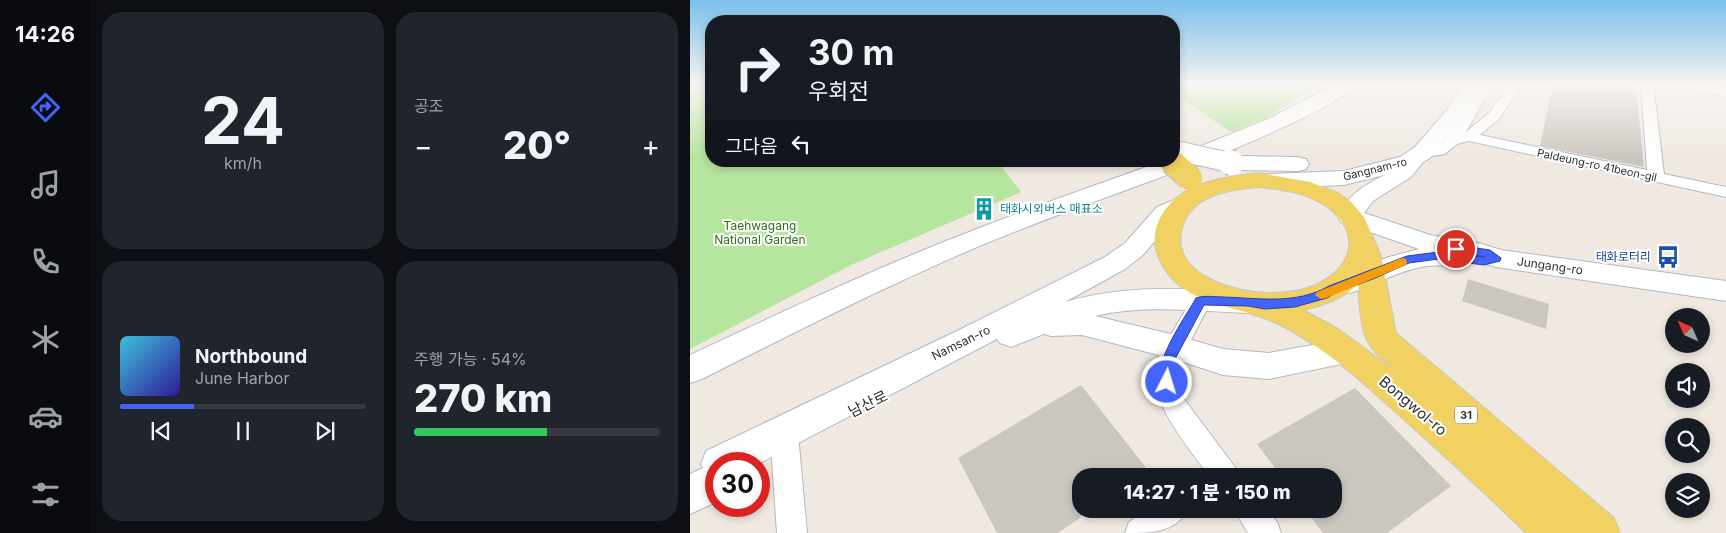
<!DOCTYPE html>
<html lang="ko">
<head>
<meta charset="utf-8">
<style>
  body { margin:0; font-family:Inter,"Noto Sans KR",sans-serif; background:#20242c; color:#f1f3f6; height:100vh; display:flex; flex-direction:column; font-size:19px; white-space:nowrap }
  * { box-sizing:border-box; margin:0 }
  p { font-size:16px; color:#9ea1a6 }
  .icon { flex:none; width:28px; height:28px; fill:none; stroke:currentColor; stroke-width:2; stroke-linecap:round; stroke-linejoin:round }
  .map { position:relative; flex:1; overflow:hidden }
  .details { display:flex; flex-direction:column; gap:12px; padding:12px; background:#0d0f14; width:600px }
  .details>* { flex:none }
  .banner { position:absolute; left:15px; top:15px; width:475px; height:152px; border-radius:20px; box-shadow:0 2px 8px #0003; background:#171b24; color:#f1f3f6; overflow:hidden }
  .needle { width:32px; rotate:315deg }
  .fabs { position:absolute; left:975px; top:308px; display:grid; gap:10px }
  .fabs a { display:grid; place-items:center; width:45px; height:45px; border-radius:50%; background:#171b24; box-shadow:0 2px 8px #0003; font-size:25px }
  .speed { position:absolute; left:15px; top:452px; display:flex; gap:10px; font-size:25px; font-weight:700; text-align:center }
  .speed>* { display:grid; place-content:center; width:65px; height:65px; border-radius:50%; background:#171b24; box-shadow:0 2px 8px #0003; line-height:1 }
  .speed .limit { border:8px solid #d22; background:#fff; color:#111 }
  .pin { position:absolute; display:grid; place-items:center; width:42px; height:42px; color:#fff; margin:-21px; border:2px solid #fff; border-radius:50%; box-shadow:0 1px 5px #0007 }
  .me { position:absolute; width:55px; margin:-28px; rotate:5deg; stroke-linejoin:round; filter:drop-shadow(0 0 4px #0008) }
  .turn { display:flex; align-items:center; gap:18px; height:105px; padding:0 20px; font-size:22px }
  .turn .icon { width:65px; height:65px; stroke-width:2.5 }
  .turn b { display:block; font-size:35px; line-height:42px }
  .then { display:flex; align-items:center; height:48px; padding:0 20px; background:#0003; gap:10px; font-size:19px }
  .big { font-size:38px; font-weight:800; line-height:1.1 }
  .details .tile { flex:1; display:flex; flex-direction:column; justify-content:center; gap:8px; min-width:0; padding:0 18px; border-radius:20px; background:#20242c }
  .details .dial { align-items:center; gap:0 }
  .dial b { font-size:65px; line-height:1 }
  .song { display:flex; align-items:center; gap:15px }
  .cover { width:60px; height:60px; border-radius:8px; background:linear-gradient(135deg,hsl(190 70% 55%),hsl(250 70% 35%)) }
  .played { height:5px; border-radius:2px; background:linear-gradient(90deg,#4264fb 30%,#363941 30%) }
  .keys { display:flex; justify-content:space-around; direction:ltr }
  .heat { display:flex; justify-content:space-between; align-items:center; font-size:28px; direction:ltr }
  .charge { height:8px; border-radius:4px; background:linear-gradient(90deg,#34c759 54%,#363941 0) }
  .details .tiles { flex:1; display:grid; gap:12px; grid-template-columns:repeat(2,1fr) }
  .trip { position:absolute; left:382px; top:468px; width:270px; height:50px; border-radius:20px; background:#171b24; box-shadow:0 2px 8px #0003; font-weight:800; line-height:50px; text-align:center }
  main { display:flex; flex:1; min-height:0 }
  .dock { display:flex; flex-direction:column; width:90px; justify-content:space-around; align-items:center; background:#090b0e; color:#9ea1a6 }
  .dock .icon { width:35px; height:35px }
  .dock .active { color:#4264fb }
  .dock b { font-size:22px; color:#f1f3f6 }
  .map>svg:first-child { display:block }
  .green { fill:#b6e59e }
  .building { fill:#cbc7bf }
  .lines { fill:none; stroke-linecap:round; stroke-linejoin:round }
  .street-casing { stroke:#b4b7c1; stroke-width:2 }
  .secondary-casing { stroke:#b4b7c1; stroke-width:2 }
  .primary-casing { stroke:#c9c9c9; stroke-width:2 }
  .street { fill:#fff; fill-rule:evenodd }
  .secondary { fill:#fff; fill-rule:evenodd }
  .primary { fill:#f2d163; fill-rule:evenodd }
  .secondary-bridge-far1-casing { stroke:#b4b7c1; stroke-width:21; stroke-linecap:butt }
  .secondary-bridge-casing { stroke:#b4b7c1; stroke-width:27; stroke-linecap:butt }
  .primary-bridge-far1-casing { stroke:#c9c9c9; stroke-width:21; stroke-linecap:butt }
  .primary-bridge-casing { stroke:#c9c9c9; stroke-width:27; stroke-linecap:butt }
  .secondary-bridge-far1 { stroke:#fff; stroke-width:19 }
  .secondary-bridge { stroke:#fff; stroke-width:24 }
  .primary-bridge-far1 { stroke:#f2d163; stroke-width:19 }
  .primary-bridge { stroke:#f2d163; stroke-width:24 }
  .route { fill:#4264fb; stroke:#2b41a3 }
  .slow { fill:#f59e0b }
  .labels { text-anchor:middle; stroke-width:4; stroke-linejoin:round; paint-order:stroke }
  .far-street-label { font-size:11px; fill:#2e2e2e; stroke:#fff }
  .shield { fill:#fff; stroke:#6d6d6d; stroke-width:1 }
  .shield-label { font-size:11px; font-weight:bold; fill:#2e2e2e }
  .culture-label { font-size:12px; fill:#0d838f; stroke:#fff; text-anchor:start }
  .park-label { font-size:12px; fill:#2c6e1b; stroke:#fff }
  .transit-label { font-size:12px; fill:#164399; stroke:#fff; text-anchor:end }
  .street-label { font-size:12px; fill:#2e2e2e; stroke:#fff }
  .near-street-label { font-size:15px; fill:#2e2e2e; stroke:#fff }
</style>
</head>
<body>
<main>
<nav class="dock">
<b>14:26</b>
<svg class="icon active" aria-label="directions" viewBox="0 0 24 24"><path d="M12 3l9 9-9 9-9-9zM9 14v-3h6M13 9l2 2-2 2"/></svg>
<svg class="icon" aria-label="music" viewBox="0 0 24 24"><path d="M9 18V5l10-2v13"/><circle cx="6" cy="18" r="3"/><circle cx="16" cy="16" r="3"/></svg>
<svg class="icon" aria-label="phone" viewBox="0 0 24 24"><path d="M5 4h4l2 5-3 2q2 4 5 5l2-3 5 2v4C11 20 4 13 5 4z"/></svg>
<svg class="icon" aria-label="climate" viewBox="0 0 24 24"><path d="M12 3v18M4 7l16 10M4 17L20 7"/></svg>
<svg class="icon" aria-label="car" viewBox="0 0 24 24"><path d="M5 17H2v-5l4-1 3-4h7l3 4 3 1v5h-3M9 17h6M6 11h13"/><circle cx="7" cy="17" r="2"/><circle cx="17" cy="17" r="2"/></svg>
<svg class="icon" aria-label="filters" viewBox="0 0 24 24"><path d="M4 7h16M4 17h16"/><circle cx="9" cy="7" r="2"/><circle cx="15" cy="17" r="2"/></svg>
</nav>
<section class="details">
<div class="tiles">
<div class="tile dial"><b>24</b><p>km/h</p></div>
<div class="tile"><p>공조</p>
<div class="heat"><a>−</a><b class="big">20°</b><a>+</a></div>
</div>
<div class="tile">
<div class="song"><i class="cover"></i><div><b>Northbound</b><p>June Harbor</p></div></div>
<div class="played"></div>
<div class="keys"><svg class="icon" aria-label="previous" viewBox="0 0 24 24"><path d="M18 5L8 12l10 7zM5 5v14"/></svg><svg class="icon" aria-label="pause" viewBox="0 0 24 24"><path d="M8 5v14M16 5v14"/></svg><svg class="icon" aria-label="next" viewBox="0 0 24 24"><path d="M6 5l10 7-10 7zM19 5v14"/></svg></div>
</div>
<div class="tile"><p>주행 가능 · 54%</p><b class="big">270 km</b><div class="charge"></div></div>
</div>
</section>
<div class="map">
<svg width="1036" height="533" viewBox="0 0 1036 533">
  <rect width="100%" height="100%" fill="#efe9e1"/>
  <g class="green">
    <path d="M0,84H21V161H307L331,192L161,265L0,349Z"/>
    <path d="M484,84H630L578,117L541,132L484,94Z"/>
  </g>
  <g class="building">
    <path d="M863,84H935L946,86L954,167L850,146Z"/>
    <path d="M778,279L859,304L856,329L772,301Z"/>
    <path d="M391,385L457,469L447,476H391V517L368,533H307L268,458Z"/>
    <path d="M665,388L761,486L697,533H633L615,509H644V476H591L567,444Z"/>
  </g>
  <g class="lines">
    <defs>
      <g id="street">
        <path d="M790,84H803L776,132L799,113L820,84H833L809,119L790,135L957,170L951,84H963L974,174L1036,187V197L779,141L767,144L755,154L732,158L727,156L724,153L727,150L745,147L752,143L769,120Z"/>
        <path d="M983,84H1013L1036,88V96L989,88Z"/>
        <path d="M517,283L524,285L527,290L491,359L489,382L494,399L545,467L549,476H519C497,444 449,394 471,352L510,285Z"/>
        <path d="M95,433L105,436L109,445L117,533H87L81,445L85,436Z"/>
        <path d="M458,509H498C485,533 462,533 435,533L439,522Z"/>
        <path d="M544,509H577L587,522L591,533H558Z"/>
      </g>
      <g id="secondary">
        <path d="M646,84H667C654,102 574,136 551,146C466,181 379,209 294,244C198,285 105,332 12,379L0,383V355C90,313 181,270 274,234C339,208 406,185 473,161H484V157L578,119Z"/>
        <path d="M773,84H791L773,116L740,158L733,162L721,177L683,201L674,213L740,235L792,244L811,250L1036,281V301L806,267L773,258L770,263C755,267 741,264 727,268C704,273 683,286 660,293L650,290L646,283L650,276L699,257L729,249L651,222L648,217C657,195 674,186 694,175L654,185L580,188L572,186L569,181L572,176L580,174L654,171L710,157L724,148L758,109Z"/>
        <path d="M542,156L608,157L616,159L619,164L616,169L608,171L542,170L534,168L531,163L534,158Z"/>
        <path d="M496,195L504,197L508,202L504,207L485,217L453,255L435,269L375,302C437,284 494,289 557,291L567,295L572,302L567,309L557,313C507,311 454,304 405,316L485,335L533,349L579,353L655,339L666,343L671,352L666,361L579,379L533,375L484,359L392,335L361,336L354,334L321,347L310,343L307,339L68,464H26V502L0,514V474L13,468L11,464L16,451L267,331L415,257L435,243L467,207Z"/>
      </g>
      <path id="primary" d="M569,173L620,182L648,193L660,201L674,217L691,256L706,333L924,518L930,533H836C798,496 759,460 720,425C695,403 671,380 645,360C626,346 606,332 584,322C544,304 489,306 469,258C463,245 463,232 470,218C489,182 533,177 569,173ZM569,187C590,189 612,192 631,203C672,227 667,267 625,285C610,292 593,293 577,293C545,292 484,276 491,233C493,219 500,210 511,202C528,191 549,189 569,187ZM668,284C670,304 669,329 681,347C687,356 699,364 707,372L648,329L613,310C634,305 653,299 668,284Z"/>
    </defs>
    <use href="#street" class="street-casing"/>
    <use href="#secondary" class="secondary-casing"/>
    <use href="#primary" class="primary-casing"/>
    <use href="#street" class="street"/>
    <use href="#secondary" class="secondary"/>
    <use href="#primary" class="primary"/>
    <defs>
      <path id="secondary-bridge-far1" d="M484,150L542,163"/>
      <path id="secondary-bridge" d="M539,162L542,163"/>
      <path id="primary-bridge-far1" d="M481,161L484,163"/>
      <path id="primary-bridge" d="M482,162L500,178"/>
    </defs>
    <use href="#secondary-bridge-far1" class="secondary-bridge-far1-casing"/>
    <use href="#secondary-bridge" class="secondary-bridge-casing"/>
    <use href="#primary-bridge-far1" class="primary-bridge-far1-casing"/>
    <use href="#primary-bridge" class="primary-bridge-casing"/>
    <use href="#secondary-bridge-far1" class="secondary-bridge-far1"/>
    <use href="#secondary-bridge" class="secondary-bridge"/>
    <use href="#primary-bridge-far1" class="primary-bridge-far1"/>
    <use href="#primary-bridge" class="primary-bridge"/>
  </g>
  <linearGradient id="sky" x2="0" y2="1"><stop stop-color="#7abfeb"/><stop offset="0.53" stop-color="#f8f5f2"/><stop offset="1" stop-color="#f8f5f2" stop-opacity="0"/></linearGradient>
  <rect width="1036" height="159" fill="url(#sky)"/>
  <path class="route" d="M766,245L800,250L811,258L810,261L794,265L748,259L719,263L683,279L647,292L637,298L605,307L575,309L558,306L514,305L485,359L484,382L482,386L477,388L472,386C461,364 495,318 506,298C515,295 524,297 533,297C569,298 606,305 639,286L717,256L748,252L795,257L763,252L761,249Z"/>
  <path class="slow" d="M712,258L716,259L717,262L716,265L636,298L631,299L625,295L627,292Z"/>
  <defs>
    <symbol id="building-bare" viewBox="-9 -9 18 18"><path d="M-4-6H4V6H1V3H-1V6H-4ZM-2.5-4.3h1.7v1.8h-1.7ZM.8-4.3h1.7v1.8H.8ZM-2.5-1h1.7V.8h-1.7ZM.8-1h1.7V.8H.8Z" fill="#0f9aa8" stroke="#fff" stroke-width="2.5" paint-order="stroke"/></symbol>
    <symbol id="bus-bare" viewBox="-9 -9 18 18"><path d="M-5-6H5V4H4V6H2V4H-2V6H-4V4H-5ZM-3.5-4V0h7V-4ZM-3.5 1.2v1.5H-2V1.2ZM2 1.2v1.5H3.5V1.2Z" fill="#1a4fb4" stroke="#fff" stroke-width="2.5" paint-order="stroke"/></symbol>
  </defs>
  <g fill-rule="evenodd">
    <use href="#building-bare" x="278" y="193" width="32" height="32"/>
    <use href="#bus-bare" x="962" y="241" width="32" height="32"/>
  </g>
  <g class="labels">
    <g class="far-street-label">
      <text transform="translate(907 165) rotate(12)" y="4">Paldeung-ro 41beon-gil</text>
      <text transform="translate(685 169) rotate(-14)" y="4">Gangnam-ro</text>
    </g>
    <rect class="shield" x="765" y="406.5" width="22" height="17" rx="4"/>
    <g class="shield-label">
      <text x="776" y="419">31</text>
    </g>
    <g class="culture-label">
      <text x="310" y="213">태화시외버스 매표소</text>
    </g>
    <g class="park-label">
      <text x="70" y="230">Taehwagang<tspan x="70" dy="14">National Garden</tspan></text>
    </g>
    <g class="transit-label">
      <text x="961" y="261">태화로터리</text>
    </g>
    <g class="street-label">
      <text transform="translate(860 266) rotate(8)" y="4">Jungang-ro</text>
      <text transform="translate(271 343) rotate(-26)" y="4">Namsan-ro</text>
    </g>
    <g class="near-street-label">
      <text transform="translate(178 404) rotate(-26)" y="5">남산로</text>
      <text transform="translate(723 406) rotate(40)" y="5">Bongwol-ro</text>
    </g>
  </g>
</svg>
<div class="fabs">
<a><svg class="needle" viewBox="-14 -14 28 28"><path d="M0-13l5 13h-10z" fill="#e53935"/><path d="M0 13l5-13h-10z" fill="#9ea1a6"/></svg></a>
<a><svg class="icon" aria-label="sound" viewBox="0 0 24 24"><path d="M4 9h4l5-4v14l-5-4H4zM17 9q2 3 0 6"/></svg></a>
<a><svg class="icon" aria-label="search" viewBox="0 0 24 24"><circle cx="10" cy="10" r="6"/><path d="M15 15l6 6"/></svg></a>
<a><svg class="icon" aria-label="layers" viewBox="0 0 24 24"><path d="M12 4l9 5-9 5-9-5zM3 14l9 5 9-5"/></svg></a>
</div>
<div class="speed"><div class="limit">30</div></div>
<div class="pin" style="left:766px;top:249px;background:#d93025"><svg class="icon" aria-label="arrive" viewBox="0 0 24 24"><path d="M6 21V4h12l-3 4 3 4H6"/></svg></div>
<svg class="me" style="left:477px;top:382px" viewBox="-20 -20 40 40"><circle r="17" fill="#4264fb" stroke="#fff" stroke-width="3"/><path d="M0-11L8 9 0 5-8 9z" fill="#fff"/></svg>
<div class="trip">14:27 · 1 분 · 150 m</div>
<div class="banner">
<div class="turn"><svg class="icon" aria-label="right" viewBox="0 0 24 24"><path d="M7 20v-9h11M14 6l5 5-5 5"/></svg><div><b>30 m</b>우회전</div></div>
<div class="then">그다음<svg class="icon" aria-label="left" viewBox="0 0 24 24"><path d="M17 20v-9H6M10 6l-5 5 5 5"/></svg></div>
</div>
</div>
</main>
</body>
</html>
